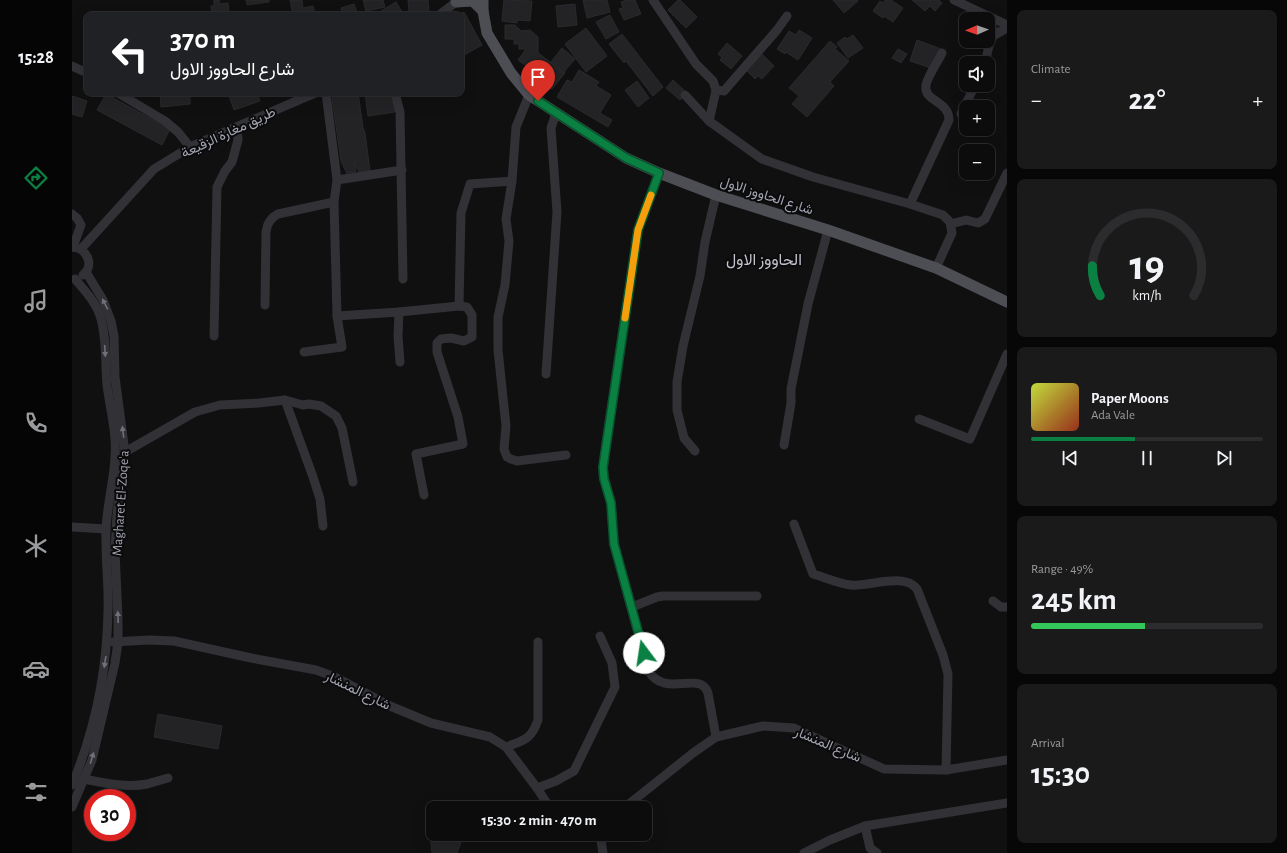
<!DOCTYPE html>
<html lang="en">
<head>
<meta charset="utf-8">
<style>
  body { margin:0; font-family:"Alegreya Sans",Vazirmatn,sans-serif; background:#1a1a1b; color:#f1f3f6; height:100vh; display:flex; flex-direction:column; font-size:15px; white-space:nowrap }
  * { box-sizing:border-box; margin:0 }
  p { font-size:13px; color:#9a9b9d }
  .icon { flex:none; width:22px; height:22px; fill:none; stroke:currentColor; stroke-width:2; stroke-linecap:round; stroke-linejoin:round }
  .map { position:relative; flex:1; overflow:hidden }
  .details { display:flex; flex-direction:column; gap:10px; padding:10px; background:#070707; width:280px }
  .details>* { flex:none }
  .guide { position:absolute; left:12px; top:12px; width:380px; height:84px; border-radius:8px; box-shadow:0 4px 16px #0002,0 0 0 1px #2c2c2e; background:#202124; color:#fff; overflow:hidden }
  .needle { width:26px; rotate:268deg }
  .controls { position:absolute; left:887px; top:12px; display:grid; gap:8px }
  .controls a { display:grid; place-items:center; width:36px; height:36px; border-radius:8px; background:#0c0c0d; box-shadow:0 4px 16px #0002,0 0 0 1px #2c2c2e; font-size:20px }
  .speed { position:absolute; left:12px; top:789px; display:flex; gap:8px; font-size:20px; font-weight:700; text-align:center }
  .speed>* { display:grid; place-content:center; width:52px; height:52px; border-radius:50%; background:#0c0c0d; box-shadow:0 4px 16px #0002,0 0 0 1px #2c2c2e; line-height:1 }
  .speed .limit { border:6px solid #d22; background:#fff; color:#111 }
  .pin { position:absolute; display:grid; place-items:center; width:34px; height:34px; color:#fff; margin:-41px -17px; border-radius:50% 50% 50% 0; rotate:-45deg; box-shadow:0 0 4px #0007 }
  .pin .icon { rotate:45deg }
  .me { position:absolute; width:44px; margin:-22px; rotate:346deg; stroke-linejoin:round; filter:drop-shadow(0 0 3px #0008) }
  .turn { display:flex; align-items:center; gap:14px; height:84px; padding:0 20px; font-size:18px }
  .turn .icon { width:52px; height:52px; stroke-width:2.5 }
  .turn b { display:block; font-size:28px; line-height:34px }
  .big { font-size:30px; font-weight:600; line-height:1.1 }
  .details .tile { flex:1; display:flex; flex-direction:column; justify-content:center; gap:6px; min-width:0; padding:0 14px; border-radius:8px; background:#1a1a1b }
  .details .dial { align-items:center; gap:0 }
  .dial svg { height:104px; overflow:visible; fill:none; stroke:#2c2c2e; stroke-width:7; stroke-linecap:round; text-anchor:middle }
  .dial text { fill:#f1f3f6; stroke:none }
  .song { display:flex; align-items:center; gap:12px }
  .cover { width:48px; height:48px; border-radius:6px; background:linear-gradient(135deg,hsl(70 70% 55%),hsl(10 70% 35%)) }
  .played { height:4px; border-radius:2px; background:linear-gradient(90deg,#0b8043 45%,#2c2c2e 45%) }
  .keys { display:flex; justify-content:space-around; direction:ltr }
  .heat { display:flex; justify-content:space-between; align-items:center; font-size:22px; direction:ltr }
  .charge { height:6px; border-radius:3px; background:linear-gradient(90deg,#34c759 49%,#2c2c2e 0) }
  .trip { position:absolute; left:354px; top:801px; width:226px; height:40px; border-radius:8px; background:#0c0c0d; box-shadow:0 4px 16px #0002,0 0 0 1px #2c2c2e; font-weight:600; line-height:40px; text-align:center }
  main { display:flex; flex:1; min-height:0 }
  .menu { display:flex; flex-direction:column; width:72px; justify-content:space-around; align-items:center; background:#050505; color:#9a9b9d }
  .menu .icon { width:28px; height:28px }
  .menu .active { color:#0b8043 }
  .menu b { font-size:18px; color:#f1f3f6 }
  .map>svg:first-child { display:block }
  .building { fill:#232325; stroke:#2a2a2d }
  .lines { fill:none; stroke-linecap:round; stroke-linejoin:round }
  .minor { stroke:#313136; stroke-width:9 }
  .major { stroke:#4d4e54; stroke-width:11 }
  .oneway { fill:#6f707a }
  .route-casing { stroke:#07532c; stroke-width:10 }
  .route { stroke:#0b8043; stroke-width:7 }
  .slow { stroke:#f59e0b; stroke-width:7 }
  .labels { text-anchor:middle; stroke-width:4; stroke-linejoin:round; paint-order:stroke }
  .street-label { font-size:14px; fill:#a2a4b1; stroke:#0b0b0c }
  .quarter-label { font-size:16px; fill:#c3c4cd; stroke:#0b0b0c }
</style>
</head>
<body>
<main>
<nav class="menu">
<b>15:28</b>
<svg class="icon active" aria-label="directions" viewBox="0 0 24 24"><path d="M12 3l9 9-9 9-9-9zM9 14v-3h6M13 9l2 2-2 2"/></svg>
<svg class="icon" aria-label="music" viewBox="0 0 24 24"><path d="M9 18V5l10-2v13"/><circle cx="6" cy="18" r="3"/><circle cx="16" cy="16" r="3"/></svg>
<svg class="icon" aria-label="phone" viewBox="0 0 24 24"><path d="M5 4h4l2 5-3 2q2 4 5 5l2-3 5 2v4C11 20 4 13 5 4z"/></svg>
<svg class="icon" aria-label="climate" viewBox="0 0 24 24"><path d="M12 3v18M4 7l16 10M4 17L20 7"/></svg>
<svg class="icon" aria-label="car" viewBox="0 0 24 24"><path d="M5 17H2v-5l4-1 3-4h7l3 4 3 1v5h-3M9 17h6M6 11h13"/><circle cx="7" cy="17" r="2"/><circle cx="17" cy="17" r="2"/></svg>
<svg class="icon" aria-label="filters" viewBox="0 0 24 24"><path d="M4 7h16M4 17h16"/><circle cx="9" cy="7" r="2"/><circle cx="15" cy="17" r="2"/></svg>
</nav>
<div class="map">
<svg width="935" height="853" viewBox="0 0 935 853">
  <rect width="100%" height="100%" fill="#101011"/>
  <g class="building">
    <path d="M142,0H147L148,4L156,3L157,13L140,15L139,6H142Z"/>
    <path d="M174,0H197V2L175,5Z"/>
    <path d="M218,0H230L231,8L241,6L243,15H221Z"/>
    <path d="M291,0H311L313,7L294,11Z"/>
    <path d="M336,0H356L357,11L337,13Z"/>
    <path d="M432,0L460,1L458,21L445,20V23L430,21Z"/>
    <path d="M511,0H535L538,12L515,18Z"/>
    <path d="M555,0H563L569,14L552,20L547,9L551,8L549,2Z"/>
    <path d="M606,0H608L625,17L614,28L596,10Z"/>
    <path d="M761,0H785L786,1L772,13Z"/>
    <path d="M813,0H819L831,8L821,22L812,16L811,18L801,11L808,1L811,3Z"/>
    <path d="M840,0H867L870,3L863,11L858,6L853,11Z"/>
    <path d="M324,2L332,15H302Z"/>
    <path d="M282,4L286,15H271L269,8Z"/>
    <path d="M503,4L505,25L486,27L484,6Z"/>
    <path d="M392,12L410,45L392,55L389,50V15H385Z"/>
    <path d="M538,15L547,32L534,39L524,22Z"/>
    <path d="M916,23L929,29L921,46L911,41H916Z"/>
    <path d="M433,25H443L449,31L458,30L466,37V53L493,73L480,89L468,80V76L446,60L454,49H447V44H442V39H433Z"/>
    <path d="M514,28L535,56L514,72L493,44Z"/>
    <path d="M727,30L740,38L726,60L714,52L713,54L705,49L717,31L724,35Z"/>
    <path d="M550,34L591,87L581,96L554,61L552,63L537,44Z"/>
    <path d="M781,35L791,48L776,58L765,43L773,37L775,39Z"/>
    <path d="M894,37V41H905L902,48L891,43Z"/>
    <path d="M845,40L869,49L862,69L838,61Z"/>
    <path d="M758,41L765,47L763,49L777,61L758,82L762,86L735,117L720,104L727,96L717,88Z"/>
    <path d="M655,43L670,56L659,69L648,60L650,57L646,54Z"/>
    <path d="M490,48L503,59L491,73L479,62Z"/>
    <path d="M826,49L835,54L829,63L820,58Z"/>
    <path d="M689,53L702,66L690,79L686,76L683,79L673,69Z"/>
    <path d="M507,70L527,82L524,86L539,95L528,113L540,120L536,127L485,97L495,80L500,82Z"/>
    <path d="M601,80L615,93L608,100L594,88Z"/>
    <path d="M565,81L577,98L566,107L553,90Z"/>
    <path d="M88,93H110V97L118,96V104L89,107Z"/>
    <path d="M156,93H185L188,101L162,110Z"/>
    <path d="M271,93H286L291,127L287,129L291,128L293,133L298,171L287,172L282,163L284,172L275,173V174L269,161L260,98Z"/>
    <path d="M293,93H320L323,112L296,116Z"/>
    <path d="M34,94L98,129L90,145L25,110Z"/>
    <path d="M0,96L15,101L10,117L0,114Z"/>
    <path d="M86,714L150,726L146,749L82,737Z"/>
    <path d="M361,823V834H392L385,853H360L357,825Z"/>
  </g>
  <g class="lines">
    <g class="minor">
      <path d="M581,0L624,64L641,81L644,90L643,95L637,121"/>
      <path d="M882,0L935,25"/>
      <path d="M367,15L387,0"/>
      <path d="M913,63L919,37L935,28"/>
      <path d="M0,66L15,73"/>
      <path d="M644,90L652,91L705,30L715,16"/>
      <path d="M46,93L93,121L106,132L118,147"/>
      <path d="M323,93L328,112L331,279"/>
      <path d="M457,95L444,127L440,181L434,219L437,241L433,285L426,317V350L434,426L432,449L435,457L439,459L445,461L494,455"/>
      <path d="M613,95L637,121L690,159L741,177L838,204L871,215L878,222L880,233L864,268"/>
      <path d="M889,114L903,85"/>
      <path d="M587,173L566,230L534,444L531,473L539,503L542,544L576,670C593,700 628,669 636,693L644,737"/>
      <path d="M265,180L330,170"/>
      <path d="M838,204L877,120C877,100 851,102 854,85C856,75 866,62 870,53"/>
      <path d="M0,214L5,218L9,225L1,247"/>
      <path d="M879,224L894,220L906,223L913,219L935,173"/>
      <path d="M0,247C15,248 23,265 11,275"/>
      <path d="M9,249L82,169L118,147L243,93"/>
      <path d="M193,305L194,232C195,224 198,218 206,214L262,202"/>
      <path d="M387,306L389,213L398,184L440,181"/>
      <path d="M327,312L326,336L328,362"/>
      <path d="M265,316L327,312L387,306L395,307L400,315V337L392,341L379,338L369,339L365,343V352L386,417L391,444L344,454L352,495"/>
      <path d="M142,336L145,187L153,171L160,162L166,140L165,127"/>
      <path d="M232,352L270,347L265,316L262,202L265,180L254,93"/>
      <path d="M474,374L485,212L479,128L484,113"/>
      <path d="M213,400L241,477L248,499L251,526"/>
      <path d="M847,419L898,439L935,354"/>
      <path d="M712,445L719,403V389L736,304L756,230"/>
      <path d="M623,451L612,438L605,410V382L611,346L628,276L633,242L644,195"/>
      <path d="M53,452L123,412L148,405L187,403L213,400L231,405L237,404L249,406L264,416L270,428L281,482"/>
      <path d="M722,524L741,574C752,577 768,584 779,585C797,587 832,572 845,589L871,655L876,674L874,770"/>
      <path d="M0,527L34,529"/>
      <path d="M921,601L929,607H935"/>
      <path d="M560,607L585,597L591,596H685"/>
      <path d="M41,642L77,640L102,641L179,658L244,670L263,677L318,706L359,723L418,737L434,747L465,788L478,808"/>
      <path d="M434,747C452,740 459,740 466,720V642"/>
      <path d="M12,779C33,783 54,788 75,784C82,782 89,780 96,778"/>
      <path d="M0,785C23,730 35,670 36,611C37,584 33,556 34,529C35,505 42,481 43,457C45,433 38,409 35,385C33,364 35,340 29,319C25,303 13,291 3,279"/>
      <path d="M465,788L484,781L502,771L543,687L540,663L528,636"/>
      <path d="M0,807L20,760L43,663L46,642V619L43,551L45,514L53,452L43,377L42,336L39,321L31,300L14,272"/>
      <path d="M552,808L621,753L644,737L691,726L722,728L812,769L874,770L935,760"/>
      <path d="M793,826L798,848L805,853"/>
      <path d="M528,834L531,853"/>
      <path d="M732,853L758,840L793,826L935,803"/>
    </g>
    <g class="major">
      <path d="M411,0V11L415,33L439,73L457,95L554,158L587,173L644,195L756,230L864,268L935,302"/>
      <path d="M384,2L401,1L411,11"/>
    </g>
  </g>
  <defs><path id="oneway-solid" d="M-6-.8H1V-3.2L6.5 0L1 3.2V.8H-6Z"/></defs>
  <g class="oneway">
    <use href="#oneway-solid" transform="translate(33 304) rotate(-117)"/>
    <use href="#oneway-solid" transform="translate(33 351) rotate(87)"/>
    <use href="#oneway-solid" transform="translate(51 432) rotate(-97)"/>
    <use href="#oneway-solid" transform="translate(46 617) rotate(-92)"/>
    <use href="#oneway-solid" transform="translate(33 662) rotate(99)"/>
    <use href="#oneway-solid" transform="translate(20 758) rotate(-73)"/>
  </g>
  <g class="lines">
    <defs>
      <path id="route" d="M466,101L554,158L587,173L566,230L531,467L532,479L539,503L542,544L572,653"/>
    </defs>
    <use href="#route" class="route-casing"/>
    <use href="#route" class="route"/>
    <path class="slow" d="M553,318L566,230L579,195"/>
  </g>
  <g class="labels">
    <g class="street-label">
      <text transform="translate(156 132) rotate(-25)" y="5">طريق مغارة الزقيعة</text>
      <text transform="translate(695 195) rotate(18)" y="5">شارع الحاووز الاول</text>
      <text transform="translate(48 503) rotate(-86)" y="5">Magharet El-Zoqe'a</text>
      <text transform="translate(286 690) rotate(26)" y="5">شارع المنشار</text>
      <text transform="translate(756 744) rotate(23)" y="5">شارع المنشار</text>
    </g>
    <g class="quarter-label">
      <text x="692" y="265">الحاووز الاول</text>
    </g>
  </g>
</svg>
<div class="controls">
<a><svg class="needle" viewBox="-14 -14 28 28"><path d="M0-13l5 13h-10z" fill="#e53935"/><path d="M0 13l5-13h-10z" fill="#9a9b9d"/></svg></a>
<a><svg class="icon" aria-label="sound" viewBox="0 0 24 24"><path d="M4 9h4l5-4v14l-5-4H4zM17 9q2 3 0 6"/></svg></a>
<a>+</a>
<a>−</a>
</div>
<div class="speed"><div class="limit">30</div></div>
<div class="pin" style="left:466px;top:101px;background:#d93025"><svg class="icon" aria-label="arrive" viewBox="0 0 24 24"><path d="M6 21V4h12l-3 4 3 4H6"/></svg></div>
<svg class="me" style="left:572px;top:653px" viewBox="-20 -20 40 40"><circle r="19" fill="#fff"/><path d="M0-13L10 11 0 6-10 11z" fill="#0b8043"/></svg>
<div class="trip">15:30 · 2 min · 470 m</div>
<div class="guide">
<div class="turn"><svg class="icon" aria-label="left" viewBox="0 0 24 24"><path d="M17 20v-9H6M10 6l-5 5 5 5"/></svg><div><b>370 m</b>شارع الحاووز الاول</div></div>
</div>
</div>
<section class="details">
<div class="tile"><p>Climate</p>
<div class="heat"><a>−</a><b class="big">22°</b><a>+</a></div>
</div>
<div class="tile dial"><svg viewBox="0 0 100 80">
<path d="M14 69A42 42 0 1 1 86 69"/>
<path d="M14 69A42 42 0 0 1 8 46" stroke="#0b8043"/>
<text x="50" y="56" font-size="32" font-weight="700">19</text>
<text x="50" y="72" font-size="11">km/h</text>
</svg></div>
<div class="tile">
<div class="song"><i class="cover"></i><div><b>Paper Moons</b><p>Ada Vale</p></div></div>
<div class="played"></div>
<div class="keys"><svg class="icon" aria-label="previous" viewBox="0 0 24 24"><path d="M18 5L8 12l10 7zM5 5v14"/></svg><svg class="icon" aria-label="pause" viewBox="0 0 24 24"><path d="M8 5v14M16 5v14"/></svg><svg class="icon" aria-label="next" viewBox="0 0 24 24"><path d="M6 5l10 7-10 7zM19 5v14"/></svg></div>
</div>
<div class="tile"><p>Range · 49%</p><b class="big">245 km</b><div class="charge"></div></div>
<div class="tile"><p>Arrival</p><b class="big">15:30</b></div>
</section>
</main>
</body>
</html>
